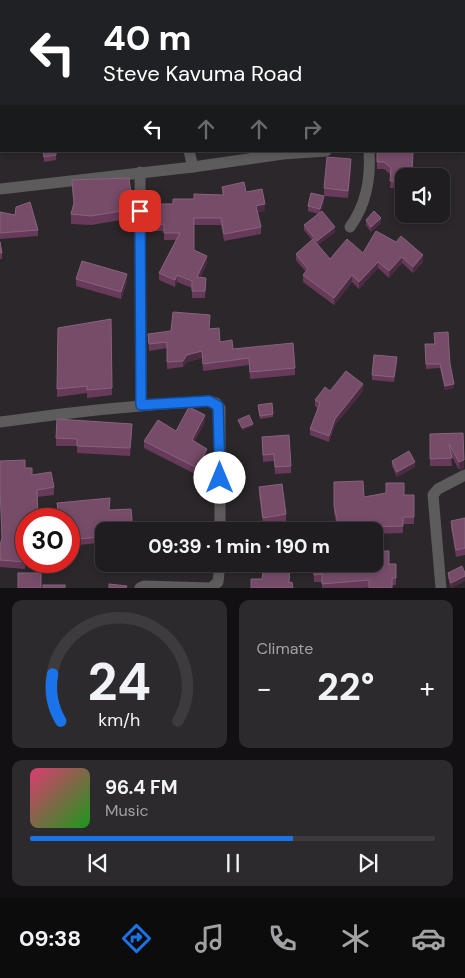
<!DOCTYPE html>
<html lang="en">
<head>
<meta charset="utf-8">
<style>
  body { margin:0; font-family:"DM Sans",sans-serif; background:#2d2a2d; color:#f1f3f6; height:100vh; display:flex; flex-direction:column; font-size:19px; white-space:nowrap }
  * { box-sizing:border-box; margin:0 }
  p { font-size:16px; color:#a2a2a5 }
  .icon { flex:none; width:28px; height:28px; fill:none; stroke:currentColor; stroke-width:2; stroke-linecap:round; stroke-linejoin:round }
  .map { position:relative; height:588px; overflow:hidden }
  .sheet { display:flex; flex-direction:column; gap:12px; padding:12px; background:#121012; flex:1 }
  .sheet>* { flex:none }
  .banner { position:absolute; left:0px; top:0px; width:465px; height:152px; box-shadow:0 2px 8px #0003,0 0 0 1px #3d3b3e; background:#202124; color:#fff; overflow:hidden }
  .tools { position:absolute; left:395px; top:168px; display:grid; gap:10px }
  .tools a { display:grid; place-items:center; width:55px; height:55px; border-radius:10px; background:#201d20; box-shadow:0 2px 8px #0003,0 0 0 1px #3d3b3e; font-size:25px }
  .speed { position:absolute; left:15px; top:508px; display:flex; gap:10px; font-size:25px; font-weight:700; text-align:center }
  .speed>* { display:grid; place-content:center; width:65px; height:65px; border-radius:50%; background:#201d20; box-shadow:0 2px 8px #0003,0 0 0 1px #3d3b3e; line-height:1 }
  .speed .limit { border:8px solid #d22; background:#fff; color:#111 }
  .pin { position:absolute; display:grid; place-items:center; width:42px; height:42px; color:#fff; margin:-21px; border-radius:10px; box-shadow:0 2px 8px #0006 }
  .me { position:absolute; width:55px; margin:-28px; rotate:0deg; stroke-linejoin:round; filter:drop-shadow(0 0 4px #0008) }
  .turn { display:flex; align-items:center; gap:18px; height:105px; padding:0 20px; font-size:22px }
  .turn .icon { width:65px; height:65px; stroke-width:2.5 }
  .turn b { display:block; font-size:35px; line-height:42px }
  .lanes { display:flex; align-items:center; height:48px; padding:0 20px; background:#0003; justify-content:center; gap:25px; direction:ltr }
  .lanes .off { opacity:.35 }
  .big { font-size:38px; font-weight:700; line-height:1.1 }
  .sheet .tile { flex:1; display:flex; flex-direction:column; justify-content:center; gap:8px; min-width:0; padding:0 18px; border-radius:10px; background:#2d2a2d }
  .sheet .dial { align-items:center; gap:0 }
  .dial svg { height:130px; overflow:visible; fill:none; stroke:#3d3b3e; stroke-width:7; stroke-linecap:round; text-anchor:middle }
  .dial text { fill:#f1f3f6; stroke:none }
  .song { display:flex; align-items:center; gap:15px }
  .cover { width:60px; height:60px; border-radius:8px; background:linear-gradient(135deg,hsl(340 70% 55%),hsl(120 70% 35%)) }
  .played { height:5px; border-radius:2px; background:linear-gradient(90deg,#1a73e8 65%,#3d3b3e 65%) }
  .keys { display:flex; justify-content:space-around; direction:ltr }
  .heat { display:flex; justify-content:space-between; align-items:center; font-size:28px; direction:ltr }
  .sheet .tiles { flex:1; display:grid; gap:12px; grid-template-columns:1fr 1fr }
  .tile:last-child { grid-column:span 2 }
  .trip { position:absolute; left:95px; top:522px; width:288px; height:50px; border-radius:10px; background:#201d20; box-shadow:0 2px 8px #0003,0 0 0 1px #3d3b3e; font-weight:700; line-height:50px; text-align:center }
  .dock { display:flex; height:80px; justify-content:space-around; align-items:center; background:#0d0c0d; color:#a2a2a5 }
  .dock .icon { width:35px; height:35px }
  .dock .current { color:#1a73e8 }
  .dock b { font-size:22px; color:#f1f3f6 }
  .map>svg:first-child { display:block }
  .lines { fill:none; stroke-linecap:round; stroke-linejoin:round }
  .minor { stroke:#5e5b5d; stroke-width:11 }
  .wall { fill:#683a5a }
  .shaded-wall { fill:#4a2b41 }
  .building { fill:#764c69; stroke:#87637c }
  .route-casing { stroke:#114b97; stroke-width:12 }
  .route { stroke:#1a73e8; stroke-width:9 }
</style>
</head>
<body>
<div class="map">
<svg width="465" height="588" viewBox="0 0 465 588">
  <rect width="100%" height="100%" fill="#2b272a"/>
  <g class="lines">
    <g class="minor">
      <path d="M217,1L218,0"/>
      <path d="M464,143H465"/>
      <path d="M189,151L193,167"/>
      <path d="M140,172L141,405"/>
      <path d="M0,189L193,167L283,154L326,151"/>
      <path d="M350,227C366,205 371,179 369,151"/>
      <path d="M0,422C70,412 139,405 209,401L216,403L220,408V531"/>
      <path d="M140,588L144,586L211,588L218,582L220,564"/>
      <path d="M441,588L433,495L438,489L465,475"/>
    </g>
  </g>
  <g class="wall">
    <path d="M43,151H56V160L44,162Z"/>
    <path d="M377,151L408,152L413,160L412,176H404V188H390L391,175L384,169H377Z"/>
    <path d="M351,167L348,198L324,196V188Z"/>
    <path d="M72,180L133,209V218L91,225L71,224V214L74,205L72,189Z"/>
    <path d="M222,187L246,192L265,211L257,212L261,227V234L224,241L221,225H194V250L207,263L200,278H206L205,298H192V288L177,282L175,287L159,280V273L176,240H164V231H155V204H173L194,199L222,195Z"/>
    <path d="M324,202L320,212L335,232L318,245L330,259L363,253L376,231L423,262L413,273L402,263L389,278L378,268L359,289L352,282L334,305L303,282V275L306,272L296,260V254L312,240L304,230V225L318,214L308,211V206Z"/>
    <path d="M0,212L38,230V236L0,239Z"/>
    <path d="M366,220L381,223L371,232L366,225Z"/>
    <path d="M0,242L2,253V259H0Z"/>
    <path d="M76,279L127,282L121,299L76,286Z"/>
    <path d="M111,319L112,395L87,398V393L57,397L58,328Z"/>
    <path d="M209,329L220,342L233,349L295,368V375L250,379L249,365L203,371L202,358L187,362L183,367L167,369V348L149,351L148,334Z"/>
    <path d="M425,344L450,364L454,388L445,390L440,368L426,369Z"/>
    <path d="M397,362L394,382L372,380V375Z"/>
    <path d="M363,391L335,425L329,442L310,435V429L318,409L315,406V400Z"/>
    <path d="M258,408L273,414V417L260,419Z"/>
    <path d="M205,422L194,442L207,456L197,475L144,448V441Z"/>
    <path d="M132,431L130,456L77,453V446H56V438Z"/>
    <path d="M463,433L464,468L459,470L451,455L452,466H430V434Z"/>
    <path d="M262,437L291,466V473L275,474L274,461L263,462Z"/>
    <path d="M392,461L415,467L397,477L392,466Z"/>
    <path d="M25,468L32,475L54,487V495L37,497L26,519V558L25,569L0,567V545Z"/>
    <path d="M334,482L364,497L414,495V524H403V533L374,534V531H338L334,513Z"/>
    <path d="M259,487L286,514V522L263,525L259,494Z"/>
    <path d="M57,503L104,531V554H99L98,543L79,545L78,538L69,539V519L58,517Z"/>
    <path d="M465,518V555L456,557L451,528V521Z"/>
    <path d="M313,564H396V585L362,588H322V582H314Z"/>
    <path d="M448,573H465V581L451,588L448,578Z"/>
  </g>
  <g class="shaded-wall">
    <path d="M351,159V167L348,198V191Z"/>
    <path d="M324,196V202L320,214V209Z"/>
    <path d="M265,204V211L256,213V206Z"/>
    <path d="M381,218V223L371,232V227Z"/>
    <path d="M335,227V232L317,246V241Z"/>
    <path d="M423,255V262L413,273V267Z"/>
    <path d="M207,256V263L197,284V277Z"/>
    <path d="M402,257V263L389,278V271Z"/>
    <path d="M378,262V268L359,289V282Z"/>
    <path d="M127,274V282L121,299V292Z"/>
    <path d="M177,275V282L175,287V280Z"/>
    <path d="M352,275V282L334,305V298Z"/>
    <path d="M202,351V358L187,362L183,367V361L187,355Z"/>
    <path d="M363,384V391L335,425L329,442V436L335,419Z"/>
    <path d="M454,384V388L445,390V386Z"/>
    <path d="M205,415V422L192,447V440Z"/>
    <path d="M253,424V426L242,431V428Z"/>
    <path d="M207,449V456L197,475V468Z"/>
    <path d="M464,460V468L459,470V462Z"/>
    <path d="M415,462V467L397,477V472Z"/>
    <path d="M465,576V581L451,588V583Z"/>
  </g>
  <g class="building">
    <rect x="7" y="0" width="17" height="1"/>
    <path d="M43,151H56V155L44,157Z"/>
    <path d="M377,151H408V152H413L412,171H409V176H404V181H390L391,168L384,162H377Z"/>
    <path d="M327,157L351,159L348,191L324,188Z"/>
    <path d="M129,178L133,209L91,216L71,214L74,203L72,180Z"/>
    <path d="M244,182L246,192L262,189L265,204L256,206L261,227L224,234L221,218H194V250L207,256L197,277L206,278L205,291H192V281L177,275L175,280L159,273L180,233H164V224L155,225V204H173V199H194V194L224,195L222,187Z"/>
    <path d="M311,193L324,196L320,209L308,206Z"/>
    <path d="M30,202L38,230L0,233V212L15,215L16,207Z"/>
    <path d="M322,211L335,227L317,241L304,225Z"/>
    <path d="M374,211L381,218L371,227L366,220Z"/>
    <path d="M376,231L396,242L401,236L423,255L413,267L402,257L389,271L378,262L359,282L352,275L334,298L303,275L308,269L296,254L313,239L330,259L347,239L363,253Z"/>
    <path d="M0,242L2,253H0Z"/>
    <path d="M82,261L127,274L121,292L76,279Z"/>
    <path d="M173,312L210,315L209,329L219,328L220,342L232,340L233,349L293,343L295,368L250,372L249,358L203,364L202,351L187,355L183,361L167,362V342L149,344L148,334L171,331Z"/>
    <path d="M111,319L112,388L87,390V386L57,389L58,328Z"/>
    <path d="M448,332L450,364L454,384L445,386L440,364H426L425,344H435L434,333Z"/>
    <path d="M374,355L397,357L394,377L372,375Z"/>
    <path d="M346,371L363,384L335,419L329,436L310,429L320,403L315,400L325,387L330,391Z"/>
    <path d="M272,403L273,414L260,416L258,405Z"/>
    <path d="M189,407L205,415L192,440L207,449L197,468L144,441L158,420L176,431Z"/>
    <path d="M249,415L253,424L242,428L238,420Z"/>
    <path d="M57,419L132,424L130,448L77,446V439L56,438Z"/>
    <path d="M463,433L464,460L459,462L449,444L452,458L430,459V434Z"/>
    <path d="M289,435L291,466L275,467L274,454L263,455L262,437Z"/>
    <path d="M409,451L415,462L397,472L392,461Z"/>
    <path d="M25,460V468H32V475L51,472L54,487L37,490L38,519H26V551L25,562L0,560V545L2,538L0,487V461Z"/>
    <path d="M363,481L364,497L386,493V483H404V495H414V517H403V526L370,527L371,529L363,531H354L353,524L339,527L334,506V482Z"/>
    <path d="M282,484L286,514L263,518L259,487Z"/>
    <path d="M110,498L109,510L131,509L133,531H104V547L99,548L98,537L79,539L78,532L69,533V519H52V518L59,517L57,503Z"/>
    <path d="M465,518V548L456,550L451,521Z"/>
    <path d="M375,551H389V564H396V578H392V588H369V580L322,584V574L314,575L313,564H374Z"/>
    <path d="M264,564H290L289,583L292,582L293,588H251V579H262Z"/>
    <path d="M462,566L465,573V576L451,583L448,573Z"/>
    <rect x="18" y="573" width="23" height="15"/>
    <path d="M109,584L127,586L126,588H109Z"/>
    <rect x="43" y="585" width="22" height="3"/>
  </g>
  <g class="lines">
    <defs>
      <path id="route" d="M140,211L141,405L209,401L218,406L220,478"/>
    </defs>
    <use href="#route" class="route-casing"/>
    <use href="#route" class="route"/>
  </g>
</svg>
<div class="tools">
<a><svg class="icon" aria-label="sound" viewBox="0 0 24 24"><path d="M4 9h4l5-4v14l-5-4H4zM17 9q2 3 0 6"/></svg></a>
</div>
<div class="speed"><div class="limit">30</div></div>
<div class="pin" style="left:140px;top:211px;background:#d93025"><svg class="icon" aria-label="arrive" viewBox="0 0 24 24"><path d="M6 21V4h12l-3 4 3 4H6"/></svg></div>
<svg class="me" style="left:220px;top:478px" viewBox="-20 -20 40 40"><circle r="19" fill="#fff"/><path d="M0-13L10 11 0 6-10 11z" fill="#1a73e8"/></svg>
<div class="trip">09:39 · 1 min · 190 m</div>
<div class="banner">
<div class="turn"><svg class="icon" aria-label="left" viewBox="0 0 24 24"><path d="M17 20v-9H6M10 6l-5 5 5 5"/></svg><div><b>40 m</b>Steve Kavuma Road</div></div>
<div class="lanes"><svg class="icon" aria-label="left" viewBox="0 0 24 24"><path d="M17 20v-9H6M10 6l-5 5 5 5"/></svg><svg class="icon off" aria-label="ahead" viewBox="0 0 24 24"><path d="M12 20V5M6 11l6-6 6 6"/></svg><svg class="icon off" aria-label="ahead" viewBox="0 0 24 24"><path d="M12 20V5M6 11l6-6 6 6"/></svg><svg class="icon off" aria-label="right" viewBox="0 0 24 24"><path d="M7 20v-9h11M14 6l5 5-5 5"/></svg></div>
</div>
</div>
<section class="sheet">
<div class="tiles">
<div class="tile dial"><svg viewBox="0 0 100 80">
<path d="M14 69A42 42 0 1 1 86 69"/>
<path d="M14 69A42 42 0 0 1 9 40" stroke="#1a73e8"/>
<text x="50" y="56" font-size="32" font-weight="700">24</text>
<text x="50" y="72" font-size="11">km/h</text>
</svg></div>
<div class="tile"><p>Climate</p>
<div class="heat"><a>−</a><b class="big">22°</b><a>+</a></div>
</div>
<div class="tile">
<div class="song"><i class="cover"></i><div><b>96.4 FM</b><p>Music</p></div></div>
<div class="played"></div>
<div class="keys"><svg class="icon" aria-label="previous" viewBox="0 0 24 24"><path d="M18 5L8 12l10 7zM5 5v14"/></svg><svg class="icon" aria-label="pause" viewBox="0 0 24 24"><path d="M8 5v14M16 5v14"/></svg><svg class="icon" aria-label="next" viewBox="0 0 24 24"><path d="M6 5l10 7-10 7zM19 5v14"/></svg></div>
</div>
</div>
</section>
<nav class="dock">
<b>09:38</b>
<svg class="icon current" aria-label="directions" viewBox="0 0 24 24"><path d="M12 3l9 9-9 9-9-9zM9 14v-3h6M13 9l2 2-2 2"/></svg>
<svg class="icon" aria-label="music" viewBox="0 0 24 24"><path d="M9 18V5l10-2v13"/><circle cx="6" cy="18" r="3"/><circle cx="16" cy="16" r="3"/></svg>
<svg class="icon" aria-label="phone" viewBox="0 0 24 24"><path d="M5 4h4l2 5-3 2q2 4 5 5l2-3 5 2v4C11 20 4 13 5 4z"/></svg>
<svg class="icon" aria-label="climate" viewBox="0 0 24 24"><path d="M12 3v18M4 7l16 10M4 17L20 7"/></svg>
<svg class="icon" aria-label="car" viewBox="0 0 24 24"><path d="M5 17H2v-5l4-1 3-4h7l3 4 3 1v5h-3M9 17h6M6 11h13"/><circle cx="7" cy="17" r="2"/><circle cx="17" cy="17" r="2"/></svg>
</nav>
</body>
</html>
